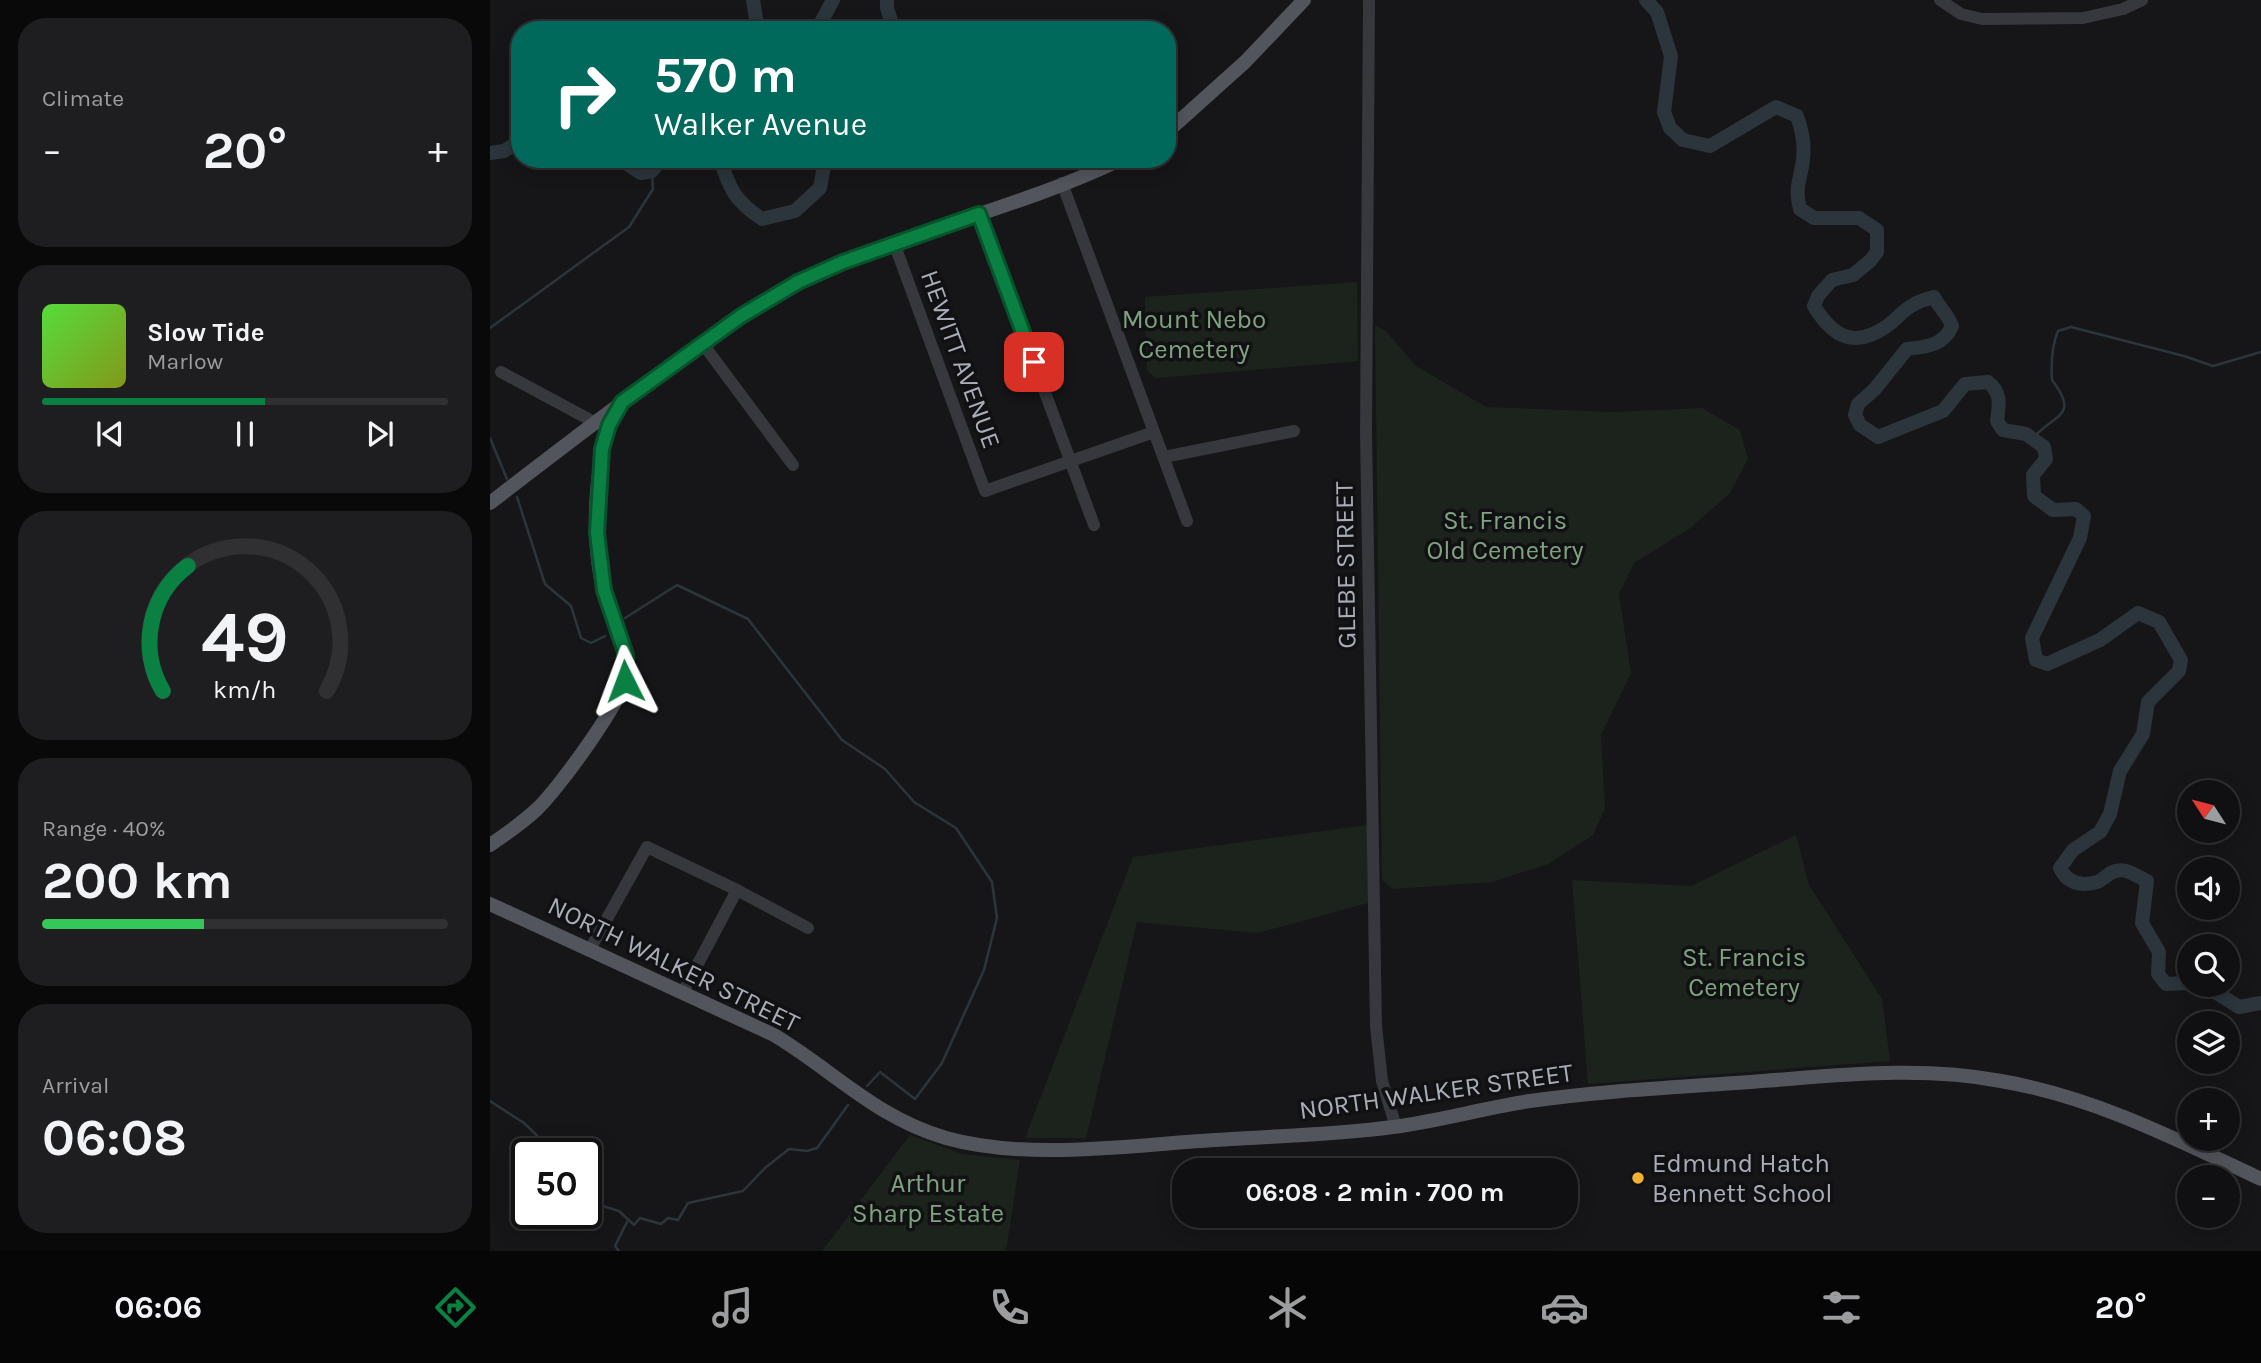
<!DOCTYPE html>
<html lang="en">
<head>
<meta charset="utf-8">
<style>
  body { margin:0; font-family:Karla,sans-serif; background:#1e1e20; color:#f1f3f6; height:100vh; display:flex; flex-direction:column; font-size:26px; white-space:nowrap }
  * { box-sizing:border-box; margin:0 }
  p { font-size:23px; color:#9c9d9f }
  .icon { flex:none; width:38px; height:38px; fill:none; stroke:currentColor; stroke-width:2; stroke-linecap:round; stroke-linejoin:round }
  .map { position:relative; flex:1; overflow:hidden }
  .panel { display:flex; flex-direction:column; gap:18px; padding:18px; background:#09090a; width:490px }
  .panel>* { flex:none }
  .guide { position:absolute; left:21px; top:21px; width:665px; height:147px; border-radius:28px; box-shadow:0 4px 18px #0003,0 0 0 2px #303032; background:#00695c; color:#fff; overflow:hidden }
  .needle { width:46px; rotate:306deg }
  .fabs { position:absolute; left:1687px; top:780px; display:grid; gap:14px }
  .fabs a { display:grid; place-items:center; width:63px; height:63px; border-radius:50%; background:#101012; box-shadow:0 4px 18px #0003,0 0 0 2px #303032; font-size:35px }
  .speed { position:absolute; left:21px; top:1138px; display:flex; gap:14px; font-size:35px; font-weight:700; text-align:center }
  .speed>* { display:grid; place-content:center; width:91px; height:91px; border-radius:50%; background:#101012; box-shadow:0 4px 18px #0003,0 0 0 2px #303032; line-height:1 }
  .speed .limit { border:4px solid #111; border-radius:10px; background:#fff; color:#111 }
  .pin { position:absolute; display:grid; place-items:center; width:60px; height:60px; color:#fff; margin:-30px; border-radius:14px; box-shadow:0 4px 10px #0006 }
  .me { position:absolute; width:77px; margin:-38px; rotate:357deg; stroke-linejoin:round; filter:drop-shadow(0 0 5px #0008) }
  .turn { display:flex; align-items:center; gap:24px; height:147px; padding:0 28px; font-size:32px }
  .turn .icon { width:91px; height:91px; stroke-width:2.5 }
  .turn b { display:block; font-size:49px; line-height:60px }
  .big { font-size:52px; font-weight:700; line-height:1.1 }
  .panel .widget { flex:1; display:flex; flex-direction:column; justify-content:center; gap:10px; min-width:0; padding:0 24px; border-radius:28px; background:#1e1e20 }
  .panel .dial { align-items:center; gap:0 }
  .dial svg { height:182px; overflow:visible; fill:none; stroke:#303032; stroke-width:7; stroke-linecap:round; text-anchor:middle }
  .dial text { fill:#f1f3f6; stroke:none }
  .song { display:flex; align-items:center; gap:21px }
  .cover { width:84px; height:84px; border-radius:10px; background:linear-gradient(135deg,hsl(110 70% 55%),hsl(70 70% 35%)) }
  .played { height:7px; border-radius:4px; background:linear-gradient(90deg,#0b8043 55%,#303032 55%) }
  .keys { display:flex; justify-content:space-around; direction:ltr }
  .heat { display:flex; justify-content:space-between; align-items:center; font-size:38px; direction:ltr }
  .charge { height:10px; border-radius:5px; background:linear-gradient(90deg,#34c759 40%,#303032 0) }
  .trip { position:absolute; left:682px; top:1158px; width:406px; height:70px; border-radius:28px; background:#101012; box-shadow:0 4px 18px #0003,0 0 0 2px #303032; font-weight:700; line-height:70px; text-align:center }
  .tab-bar { display:flex; height:112px; justify-content:space-around; align-items:center; background:#060607; color:#9c9d9f }
  .tab-bar .icon { width:49px; height:49px }
  .tab-bar .on { color:#0b8043 }
  .tab-bar b { font-size:32px; color:#f1f3f6 }
  main { display:flex; flex:1; min-height:0 }
  .map>svg:first-child { display:block }
  .green { fill:#1c231d }
  .lines { fill:none; stroke-linecap:round; stroke-linejoin:round }
  .stream { stroke:#2c353c; stroke-width:2.5 }
  .river { stroke:#2c353c; stroke-width:14 }
  .minor { stroke:#37383d; stroke-width:12 }
  .major { stroke:#53555c; stroke-width:14 }
  .route-casing { stroke:#07532c; stroke-width:18 }
  .route { stroke:#0b8043; stroke-width:12 }
  .poi-dot { fill:#f2b134; stroke:#111113; stroke-width:2.5 }
  .labels { text-anchor:middle; stroke-width:7; stroke-linejoin:round; paint-order:stroke }
  .park-label { font-size:26px; fill:#7fa381; stroke:#111113 }
  .street-label { font-size:26px; fill:#a8adb8; stroke:#111113 }
  .poi-label { font-size:26px; fill:#a8adb8; stroke:#111113; text-anchor:start }
</style>
</head>
<body>
<main>
<section class="panel">
<div class="widget"><p>Climate</p>
<div class="heat"><a>−</a><b class="big">20°</b><a>+</a></div>
</div>
<div class="widget">
<div class="song"><i class="cover"></i><div><b>Slow Tide</b><p>Marlow</p></div></div>
<div class="played"></div>
<div class="keys"><svg class="icon" aria-label="previous" viewBox="0 0 24 24"><path d="M18 5L8 12l10 7zM5 5v14"/></svg><svg class="icon" aria-label="pause" viewBox="0 0 24 24"><path d="M8 5v14M16 5v14"/></svg><svg class="icon" aria-label="next" viewBox="0 0 24 24"><path d="M6 5l10 7-10 7zM19 5v14"/></svg></div>
</div>
<div class="widget dial"><svg viewBox="0 0 100 80">
<path d="M14 69A42 42 0 1 1 86 69"/>
<path d="M14 69A42 42 0 0 1 25 14" stroke="#0b8043"/>
<text x="50" y="56" font-size="32" font-weight="700">49</text>
<text x="50" y="72" font-size="11">km/h</text>
</svg></div>
<div class="widget"><p>Range · 40%</p><b class="big">200 km</b><div class="charge"></div></div>
<div class="widget"><p>Arrival</p><b class="big">06:08</b></div>
</section>
<div class="map">
<svg width="1771" height="1251" viewBox="0 0 1771 1251">
  <rect width="100%" height="100%" fill="#161618"/>
  <g class="green">
    <path d="M867,282L868,361L666,378L657,371L655,297Z"/>
    <path d="M885,325L896,331L926,366L996,407L1122,412L1212,408L1250,430L1258,459L1240,493L1199,529L1144,563L1129,594L1141,673L1111,735L1115,809L1103,835L1058,864L1002,882L903,889L892,880Z"/>
    <path d="M877,825L878,903L768,933L647,922L596,1138H535L643,857Z"/>
    <path d="M1306,835L1319,885L1392,999L1400,1061L1098,1084L1082,880L1201,886Z"/>
    <path d="M420,1135L472,1154L530,1160L516,1251H332Z"/>
  </g>
  <g class="lines">
    <g class="stream">
      <path d="M0,328L139,227L163,189L162,171"/>
      <path d="M0,438L17,479"/>
      <path d="M1542,439C1565,413 1590,417 1562,380C1561,364 1562,345 1568,331L1581,327L1694,356L1723,366L1771,352"/>
      <path d="M27,497L55,584L81,606L91,638L101,643L115,636"/>
      <path d="M135,618L187,585L258,619L352,740L395,769L424,802L466,828L502,882L507,918L494,970L452,1063L425,1099L390,1072L377,1086"/>
      <path d="M0,1101L34,1123L65,1153"/>
      <path d="M96,1185L113,1206L129,1211L144,1225L150,1218L171,1224L178,1218L188,1220L198,1203L253,1191L275,1168L299,1149L317,1151L327,1148L358,1105"/>
      <path d="M129,1251L125,1246L138,1220"/>
    </g>
    <g class="river">
      <path d="M263,0L268,30"/>
      <path d="M397,0V8L404,30"/>
      <path d="M1156,0L1167,12L1181,56L1174,112L1180,128L1193,140L1220,146L1286,107L1307,116C1312,130 1315,143 1313,159C1311,180 1304,186 1310,209L1324,218H1369L1387,230V252L1380,261L1363,275L1342,280L1328,296L1324,306C1343,337 1364,349 1397,326C1406,320 1413,310 1423,305C1429,301 1437,299 1444,297C1449,308 1458,314 1462,326C1454,345 1437,347 1417,349L1384,390L1368,404L1365,415L1370,425L1388,437L1453,411L1475,384L1498,382C1512,393 1509,405 1507,421L1513,430L1536,434L1554,447L1556,459L1543,475L1544,496L1563,510L1586,509L1594,516L1590,538L1542,638L1546,660L1557,664L1610,640L1648,613L1669,622L1691,660L1689,671L1658,702L1653,734L1630,771L1620,814L1610,832L1583,850L1570,868C1577,883 1590,887 1607,882C1613,880 1619,872 1626,871C1637,868 1647,876 1657,881L1652,923L1669,952L1668,974L1676,984L1699,983"/>
      <path d="M330,30L329,26L343,0"/>
      <path d="M0,153L14,151L30,141"/>
      <path d="M129,159L151,173L162,171L169,162L168,159"/>
      <path d="M230,159C240,190 245,201 272,219L305,211L330,188L334,166L326,159"/>
      <path d="M1714,985L1749,1007L1771,1003"/>
    </g>
    <g class="minor">
      <path d="M879,0L876,432L886,1026L892,1081L906,1127"/>
      <path d="M1450,0L1471,14L1492,19L1593,18L1633,9L1652,0"/>
      <path d="M572,183L697,521"/>
      <path d="M489,214L604,525"/>
      <path d="M404,243L495,491L664,432"/>
      <path d="M213,344L303,465"/>
      <path d="M11,372L104,422"/>
      <path d="M674,457L804,431"/>
      <path d="M247,890L318,928"/>
      <path d="M100,949L157,847L247,890L193,992"/>
    </g>
    <g class="major">
      <path d="M677,132L755,62L814,0"/>
      <path d="M0,503C70,449 140,395 212,344C244,322 274,298 310,281C413,232 528,209 632,159"/>
      <path d="M0,845C16,834 32,823 46,810C67,791 134,699 137,674C139,648 124,626 117,603C100,548 101,456 130,406"/>
      <path d="M0,904L284,1035C344,1071 385,1117 456,1138C538,1161 641,1145 725,1140C785,1136 844,1135 903,1127C949,1121 994,1108 1040,1101C1117,1090 1195,1087 1272,1081C1352,1075 1432,1066 1511,1081C1604,1097 1686,1139 1771,1179"/>
    </g>
  </g>
  <g class="lines">
    <defs>
      <path id="route" d="M135,681L136,655L114,590L107,533L112,449L119,425L132,402L251,316L308,282L353,262L489,214L544,362"/>
    </defs>
    <use href="#route" class="route-casing"/>
    <use href="#route" class="route"/>
  </g>
  <circle class="poi-dot" cx="1148" cy="1178" r="7"/>
  <g class="labels">
    <g class="park-label">
      <text x="704" y="328">Mount Nebo<tspan x="704" dy="30">Cemetery</tspan></text>
      <text x="1015" y="529">St. Francis<tspan x="1015" dy="30">Old Cemetery</tspan></text>
      <text x="1254" y="966">St. Francis<tspan x="1254" dy="30">Cemetery</tspan></text>
      <text x="438" y="1192">Arthur<tspan x="438" dy="30">Sharp Estate</tspan></text>
    </g>
    <g class="street-label">
      <text transform="translate(471 359) rotate(70)" y="9">HEWITT AVENUE</text>
      <text transform="translate(855 565) rotate(-91)" y="9">GLEBE STREET</text>
      <text transform="translate(184 964) rotate(26)" y="9">NORTH WALKER STREET</text>
      <text transform="translate(946 1091) rotate(-8)" y="9">NORTH WALKER STREET</text>
    </g>
    <g class="poi-label">
      <text x="1162" y="1172">Edmund Hatch<tspan x="1162" dy="30">Bennett School</tspan></text>
    </g>
  </g>
</svg>
<div class="fabs">
<a><svg class="needle" viewBox="-14 -14 28 28"><path d="M0-13l5 13h-10z" fill="#e53935"/><path d="M0 13l5-13h-10z" fill="#9c9d9f"/></svg></a>
<a><svg class="icon" aria-label="sound" viewBox="0 0 24 24"><path d="M4 9h4l5-4v14l-5-4H4zM17 9q2 3 0 6"/></svg></a>
<a><svg class="icon" aria-label="search" viewBox="0 0 24 24"><circle cx="10" cy="10" r="6"/><path d="M15 15l6 6"/></svg></a>
<a><svg class="icon" aria-label="layers" viewBox="0 0 24 24"><path d="M12 4l9 5-9 5-9-5zM3 14l9 5 9-5"/></svg></a>
<a>+</a>
<a>−</a>
</div>
<div class="speed"><div class="limit">50</div></div>
<div class="pin" style="left:544px;top:362px;background:#d93025"><svg class="icon" aria-label="arrive" viewBox="0 0 24 24"><path d="M6 21V4h12l-3 4 3 4H6"/></svg></div>
<svg class="me" style="left:135px;top:681px" viewBox="-20 -20 40 40"><path d="M0-17L14 15 0 8-14 15z" fill="#0b8043" stroke="#fff" stroke-width="4"/></svg>
<div class="trip">06:08 · 2 min · 700 m</div>
<div class="guide">
<div class="turn"><svg class="icon" aria-label="right" viewBox="0 0 24 24"><path d="M7 20v-9h11M14 6l5 5-5 5"/></svg><div><b>570 m</b>Walker Avenue</div></div>
</div>
</div>
</main>
<nav class="tab-bar">
<b>06:06</b>
<svg class="icon on" aria-label="directions" viewBox="0 0 24 24"><path d="M12 3l9 9-9 9-9-9zM9 14v-3h6M13 9l2 2-2 2"/></svg>
<svg class="icon" aria-label="music" viewBox="0 0 24 24"><path d="M9 18V5l10-2v13"/><circle cx="6" cy="18" r="3"/><circle cx="16" cy="16" r="3"/></svg>
<svg class="icon" aria-label="phone" viewBox="0 0 24 24"><path d="M5 4h4l2 5-3 2q2 4 5 5l2-3 5 2v4C11 20 4 13 5 4z"/></svg>
<svg class="icon" aria-label="climate" viewBox="0 0 24 24"><path d="M12 3v18M4 7l16 10M4 17L20 7"/></svg>
<svg class="icon" aria-label="car" viewBox="0 0 24 24"><path d="M5 17H2v-5l4-1 3-4h7l3 4 3 1v5h-3M9 17h6M6 11h13"/><circle cx="7" cy="17" r="2"/><circle cx="17" cy="17" r="2"/></svg>
<svg class="icon" aria-label="filters" viewBox="0 0 24 24"><path d="M4 7h16M4 17h16"/><circle cx="9" cy="7" r="2"/><circle cx="15" cy="17" r="2"/></svg>
<b>20°</b>
</nav>
</body>
</html>
